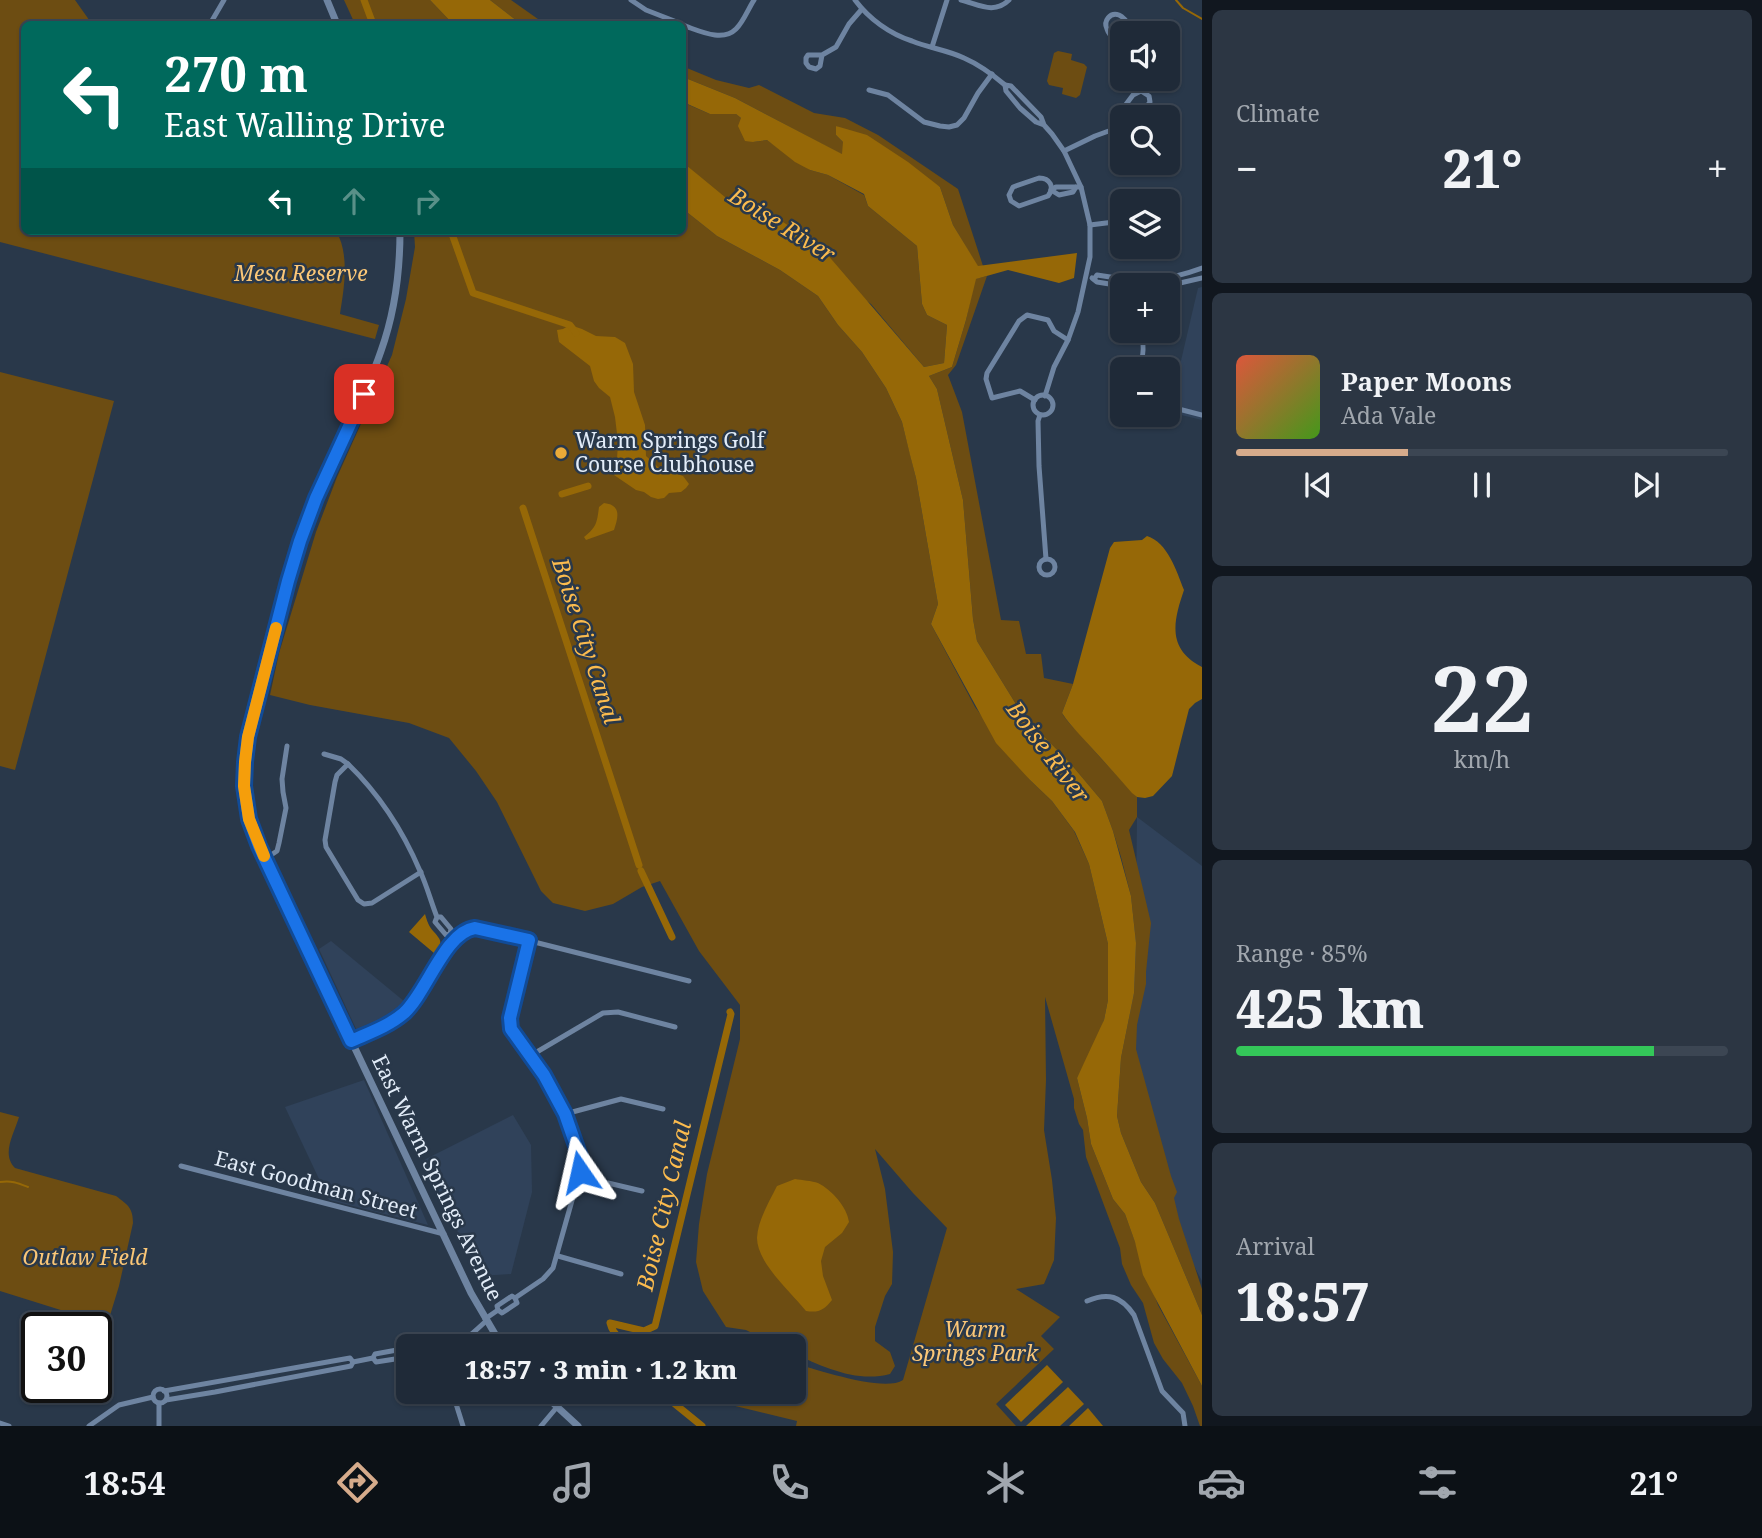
<!DOCTYPE html>
<html lang="en">
<head>
<meta charset="utf-8">
<style>
  body { margin:0; font-family:"Noto Serif",serif; background:#2c3643; color:#f1f3f6; height:100vh; display:flex; flex-direction:column; font-size:26px; white-space:nowrap }
  * { box-sizing:border-box; margin:0 }
  p { font-size:23px; color:#a1a7ae }
  .icon { flex:none; width:38px; height:38px; fill:none; stroke:currentColor; stroke-width:2; stroke-linecap:round; stroke-linejoin:round }
  .map { position:relative; flex:1; overflow:hidden }
  .panel { display:flex; flex-direction:column; gap:10px; padding:10px; background:#11171f; width:560px }
  .panel>* { flex:none }
  .guide { position:absolute; left:21px; top:21px; width:665px; height:214px; border-radius:10px; box-shadow:0 2px 5px #0004,0 0 0 2px #3c4653; background:#00695c; color:#fff; overflow:hidden }
  .tools { position:absolute; left:1110px; top:21px; display:grid; gap:14px }
  .tools a { display:grid; place-items:center; width:70px; height:70px; border-radius:10px; background:#1f2a38; box-shadow:0 2px 5px #0004,0 0 0 2px #3c4653; font-size:35px }
  .speed { position:absolute; left:21px; top:1312px; display:flex; gap:14px; font-size:35px; font-weight:700; text-align:center }
  .speed>* { display:grid; place-content:center; width:91px; height:91px; border-radius:50%; background:#1f2a38; box-shadow:0 2px 5px #0004,0 0 0 2px #3c4653; line-height:1 }
  .speed .limit { border:4px solid #111; border-radius:10px; background:#fff; color:#111 }
  .pin { position:absolute; display:grid; place-items:center; width:60px; height:60px; color:#fff; margin:-30px; border-radius:14px; box-shadow:0 4px 10px #0006 }
  .me { position:absolute; width:77px; margin:-38px; rotate:349deg; stroke-linejoin:round; filter:drop-shadow(0 0 5px #0008) }
  .turn { display:flex; align-items:center; gap:24px; height:147px; padding:0 28px; font-size:32px }
  .turn .icon { width:91px; height:91px; stroke-width:2.5 }
  .turn b { display:block; font-size:49px; line-height:60px }
  .lanes { display:flex; align-items:center; height:66px; padding:0 28px; background:#0003; justify-content:center; gap:35px; direction:ltr }
  .lanes .off { opacity:.35 }
  .big { font-size:52px; font-weight:800; line-height:1.1 }
  .panel .card { flex:1; display:flex; flex-direction:column; justify-content:center; gap:10px; min-width:0; padding:0 24px; border-radius:10px; background:#2c3643 }
  .panel .dial { align-items:center; gap:0 }
  .dial b { font-size:91px; line-height:1 }
  .song { display:flex; align-items:center; gap:21px }
  .cover { width:84px; height:84px; border-radius:10px; background:linear-gradient(135deg,hsl(10 70% 55%),hsl(100 70% 35%)) }
  .played { height:7px; border-radius:4px; background:linear-gradient(90deg,#d6ab8b 35%,#3c4653 35%) }
  .keys { display:flex; justify-content:space-around; direction:ltr }
  .heat { display:flex; justify-content:space-between; align-items:center; font-size:38px; direction:ltr }
  .charge { height:10px; border-radius:5px; background:linear-gradient(90deg,#34c759 85%,#3c4653 0) }
  .trip { position:absolute; left:396px; top:1334px; width:410px; height:70px; border-radius:10px; background:#1f2a38; box-shadow:0 2px 5px #0004,0 0 0 2px #3c4653; font-weight:800; line-height:70px; text-align:center }
  .tab-bar { display:flex; height:112px; justify-content:space-around; align-items:center; background:#0c1116; color:#a1a7ae }
  .tab-bar .icon { width:49px; height:49px }
  .tab-bar .on { color:#d6ab8b }
  .tab-bar b { font-size:32px; color:#f1f3f6 }
  main { display:flex; flex:1; min-height:0 }
  .map>svg:first-child { display:block }
  .built { fill:#30425a }
  .green { fill:#6d4d12 }
  .water { fill:#966807 }
  .lines { fill:none; stroke-linecap:round; stroke-linejoin:round }
  .stream { stroke:#966807; stroke-width:2 }
  .canal { stroke:#966807; stroke-width:7 }
  .minor { stroke:#6e84a1; stroke-width:5 }
  .tertiary { stroke:#6e84a1; stroke-width:7 }
  .route-casing { stroke:#114b97; stroke-width:18 }
  .route { stroke:#1a73e8; stroke-width:12 }
  .slow { stroke:#f59e0b; stroke-width:12 }
  .poi-dot { fill:#eaaa38; stroke:#29384a; stroke-width:2.5 }
  .labels { text-anchor:middle; stroke-width:5; stroke-linejoin:round; paint-order:stroke }
  .park-label { font-size:21px; font-style:italic; fill:#fbc777; stroke:#29384a }
  .poi-label { font-size:21px; fill:#e2ecf8; stroke:#29384a; text-anchor:start }
  .street-label { font-size:21px; fill:#e2ecf8; stroke:#29384a }
  .water-label { font-size:23px; font-style:italic; fill:#fbbb4e; stroke:#29384a }
</style>
</head>
<body>
<main>
<div class="map">
<svg width="1202" height="1426" viewBox="0 0 1202 1426">
  <rect width="100%" height="100%" fill="#29384a"/>
  <g class="built">
    <path d="M1202,287V420L1169,412L1198,288Z"/>
    <path d="M1137,817L1202,866V1281L1161,1203L1127,1053L1136,900Z"/>
    <path d="M331,941L405,1002L388,1017L358,1033L319,949Z"/>
    <path d="M364,1080L428,1225L329,1200L285,1107Z"/>
    <path d="M513,1115L531,1145L532,1192L511,1274L480,1276L422,1161Z"/>
  </g>
  <g class="green">
    <path d="M0,0H75L92,24H24V231H336C350,254 344,289 340,314L379,325L375,339L0,242Z"/>
    <path d="M344,0H430L453,24H355Z"/>
    <path d="M490,0H511L545,24H521Z"/>
    <path d="M1058,51L1072,54L1071,60L1084,64L1087,67L1080,95L1076,98L1062,94L1063,88L1049,85L1047,81L1054,53Z"/>
    <path d="M682,66L716,80L749,88L759,85L814,113L845,118L878,135L958,189L983,266L978,267L953,225L940,187L836,126V135L843,142V155L735,98L683,77Z"/>
    <path d="M682,102L710,114H736L741,118L753,142L767,140L810,170L828,175L864,195L868,206L917,246L922,304L927,315L947,325L944,363L924,367L871,304L731,203L701,179L686,165L683,153Z"/>
    <path d="M683,209L717,236L780,270L818,296L838,325L862,352L886,388L902,422L916,478L938,604L931,624L975,707L1030,780L1052,801L1074,831L1089,864L1108,944V1000L1104,1020L1098,1038L1077,1078L1087,1118L1091,1144L1113,1199L1125,1214L1158,1305L1202,1386V1426H1200L1193,1406L1182,1383L1163,1359L1154,1343L1143,1303L1131,1285L1122,1264L1120,1248L1086,1157L1083,1130L1079,1124L1074,1108V1099L1045,997L1046,1080L1044,1130L1052,1180L1056,1218L1054,1260L1044,1284L1016,1289L1060,1317L1041,1336L1054,1349L996,1404L1016,1426H796L797,1421L686,1394V1391H793V1363C816,1369 884,1393 903,1380L947,1228L913,1193L875,1149L885,1189L893,1252L892,1284L885,1296L875,1327V1341L890,1352L895,1366L890,1374C857,1383 823,1367 793,1353V1346H778L746,1330L726,1327L703,1291L696,1262L699,1224L707,1174L740,1039V1005L699,951L660,881L642,887L613,904L585,911L553,903L541,891L497,802L476,771L449,738L409,723L310,705L270,695L279,653L316,532L337,477L392,355L406,299L415,247L414,231H682Z"/>
    <path d="M987,276L956,365L948,375L962,412L1001,620L1019,621L1026,654H1041L1044,678L1073,684L1062,713C1067,722 1073,727 1080,734C1098,756 1118,776 1137,797V817L1129,830L1151,923L1146,972V984L1137,1025L1136,1049L1171,1176L1177,1192L1174,1198L1179,1219L1202,1289V1315L1155,1203L1141,1182L1121,1133L1117,1116L1121,1058L1134,993L1136,943L1131,896L1121,857L1113,831L1102,801L1070,763L1022,714L977,641L973,619L963,500L937,389L929,376L952,367L966,320L975,279Z"/>
    <path d="M0,372L114,401L15,770L0,766Z"/>
    <path d="M0,1112L19,1117C14,1134 1,1154 15,1168L116,1196C128,1205 133,1208 133,1223L119,1286L108,1322H99L0,1291Z"/>
  </g>
  <g class="water">
    <path d="M430,0H490L521,24H453Z"/>
    <path d="M683,77L735,98L842,154L843,142L836,135V126L867,135L908,162L940,187L953,225L978,266L1077,253L1074,278L1059,283L1008,270L976,279L966,320L952,367L929,376L937,389L963,500L973,619L977,641L1022,714L1070,763L1102,801L1113,831L1131,896L1136,943L1134,993L1121,1058L1117,1116L1121,1133L1141,1182L1155,1203L1202,1315V1386L1143,1275L1135,1242L1125,1214L1113,1199L1091,1144L1087,1118L1077,1078L1104,1020L1108,1000V944L1089,864L1075,832L1052,801L1030,780L996,743L931,624L938,604L916,478L910,455L902,422L886,388L862,352L838,325L818,296L780,270L717,236L683,209V153L686,165L731,202L749,200L820,246L924,367L944,363L947,325L927,315L922,304L917,246L868,206L864,194L828,175L810,170L795,162L767,140L753,142L745,141L738,126L741,118L736,114H710L683,102Z"/>
    <path d="M570,325L582,329L596,336L615,337L625,343L633,364L634,392L645,425L646,456L659,468L683,476L689,484L686,488L681,492L669,493L664,498L658,499L651,497L644,492L636,490L614,475L617,459L618,442L615,417L610,397L599,388L594,381L590,366L559,342L557,330L563,329Z"/>
    <path d="M604,503C622,505 618,518 614,530L586,540L584,537C597,527 597,522 599,507Z"/>
    <path d="M1147,536C1168,543 1176,570 1184,590C1173,622 1167,649 1202,667V699L1195,703L1189,709L1172,776L1153,796L1145,798L1137,797L1132,793C1115,773 1097,754 1079,734C1073,727 1067,721 1062,713L1073,684L1110,548L1114,542L1142,540Z"/>
    <path d="M425,914C427,921 429,927 434,932C442,941 443,943 434,953L409,932Z"/>
    <path d="M795,1179C802,1180 812,1181 818,1183C832,1190 847,1207 849,1222L842,1233L825,1247L821,1261L823,1276L832,1300C824,1310 819,1313 806,1311C791,1292 757,1263 757,1238C758,1220 769,1202 777,1186Z"/>
    <path d="M1047,1365L1063,1382L1021,1422L1005,1405Z"/>
    <path d="M1068,1387L1084,1404L1060,1426H1026Z"/>
    <path d="M1088,1408L1103,1426H1069Z"/>
  </g>
  <g class="lines">
    <g class="stream">
      <path d="M1176,0L1183,8L1202,19"/>
      <path d="M0,1182C11,1180 18,1183 28,1187"/>
    </g>
    <g class="canal">
      <path d="M364,0L373,24"/>
      <path d="M451,231L473,293L570,325L576,333"/>
      <path d="M562,494L588,486"/>
      <path d="M523,508L639,865"/>
      <path d="M641,871L672,937"/>
      <path d="M639,1346C627,1341 614,1339 610,1323L644,1331L655,1326L731,1014L730,1012"/>
      <path d="M659,1391L702,1426"/>
    </g>
    <g class="minor">
      <path d="M631,0L646,10L682,24"/>
      <path d="M855,0C869,19 890,34 912,41C929,48 947,50 964,58C980,65 992,74 1005,85"/>
      <path d="M961,0C978,4 994,15 1009,0"/>
      <path d="M210,24L224,0"/>
      <path d="M682,25C698,30 722,43 736,29C744,21 748,9 754,0"/>
      <path d="M932,47L947,0"/>
      <path d="M1122,48C1117,42 1109,36 1107,29C1103,21 1110,12 1119,15C1126,18 1131,28 1135,33"/>
      <path d="M822,55L820,66L816,69L809,67L806,63V58L808,55H822L836,47L849,24L862,9"/>
      <path d="M1144,79L1145,92"/>
      <path d="M869,90L888,95L924,122L940,126L949,127L957,125L964,118L978,93L992,74"/>
      <path d="M1044,125L1041,117L1011,86L1005,85L1006,91L1020,108L1036,122L1044,125L1052,134L1064,151L1081,187L1090,225V257L1078,312L1068,340L1054,367L1045,396"/>
      <path d="M1122,131L1115,125V119L1133,95L1141,91L1149,96L1150,102L1140,117"/>
      <path d="M1064,151L1095,136L1117,128"/>
      <path d="M1039,178C1050,178 1055,187 1048,196L1019,206L1011,201L1009,195L1013,187Z"/>
      <path d="M1076,187L1073,192L1059,195L1051,190L1056,187H1081"/>
      <path d="M1167,208L1169,213L1167,218"/>
      <path d="M1090,225L1122,221"/>
      <path d="M1092,278L1097,282L1122,286"/>
      <path d="M1094,279L1097,275C1139,282 1162,283 1202,268"/>
      <path d="M1167,286L1202,278"/>
      <path d="M1138,369C1144,357 1145,343 1139,331"/>
      <circle cx="1043" cy="405" r="10"/>
      <path d="M1035,400L1020,391L992,398L986,379L987,373L1019,321L1027,315L1048,320L1054,331L1068,340"/>
      <path d="M1167,406L1202,415"/>
      <path d="M1040,415L1038,421L1039,466L1046,559"/>
      <circle cx="1047" cy="567" r="8"/>
      <path d="M324,754L341,759L348,764C379,794 403,831 420,871C427,886 431,902 437,917L435,922L446,935L450,934L451,929L441,917H437"/>
      <path d="M348,764L337,775L335,782L325,840L326,847L358,900L364,904L372,903L421,872"/>
      <path d="M265,859L277,851L279,843L286,808L283,792L282,779L287,746"/>
      <path d="M351,1041C371,1032 392,1025 408,1009C428,988 446,932 475,927L689,981"/>
      <path d="M530,1056L603,1013L618,1012L675,1027"/>
      <path d="M565,1114L621,1099L663,1109"/>
      <path d="M181,1166L444,1234"/>
      <path d="M578,1179L608,1183L642,1191"/>
      <path d="M558,1256L621,1274"/>
      <path d="M515,1298L543,1279L553,1268L580,1172V1157L570,1128L558,1101L544,1075L511,1029L510,1018L529,941"/>
      <path d="M1087,1301C1108,1292 1121,1296 1134,1315L1162,1391L1183,1413L1185,1426"/>
      <path d="M485,1319L498,1310L497,1306L512,1296L515,1298L517,1303L502,1313L498,1310"/>
      <path d="M418,1346L427,1344L432,1346"/>
      <path d="M445,1346C463,1344 473,1333 486,1321"/>
      <path d="M373,1358L376,1362L408,1357"/>
      <path d="M353,1362L373,1358L375,1354L408,1348"/>
      <circle cx="160" cy="1396" r="7"/>
      <path d="M164,1391L350,1358L353,1362L351,1366L215,1392L166,1400"/>
      <path d="M452,1391L463,1426"/>
      <path d="M0,1423L9,1426"/>
      <path d="M89,1426L119,1405L153,1397"/>
      <path d="M159,1426V1403"/>
      <path d="M541,1426L557,1407"/>
    </g>
    <g class="tertiary">
      <path d="M327,0L337,24"/>
      <path d="M400,231C400,272 395,312 381,351C361,410 328,463 307,522C282,592 267,666 249,737C244,765 242,793 249,820C252,829 256,837 259,846L471,1293L502,1346"/>
      <path d="M540,1391L578,1426"/>
    </g>
  </g>
  <g class="lines">
    <defs>
      <path id="route" d="M364,394L316,498L300,541L288,581L248,737L245,762L244,786L249,819L259,846L351,1041C369,1033 389,1026 404,1013C427,992 445,932 475,928L529,940L510,1018L511,1029L544,1075L565,1114L580,1157V1172"/>
    </defs>
    <use href="#route" class="route-casing"/>
    <use href="#route" class="route"/>
    <path class="slow" d="M264,856L249,819L244,786L245,762L248,737L276,628"/>
  </g>
  <circle class="poi-dot" cx="561" cy="453" r="7"/>
  <g class="labels">
    <g class="park-label">
      <text x="301" y="281">Mesa Reserve</text>
      <text x="85" y="1265">Outlaw Field</text>
      <text x="975" y="1337">Warm<tspan x="975" dy="24">Springs Park</tspan></text>
    </g>
    <g class="poi-label">
      <text x="575" y="448">Warm Springs Golf<tspan x="575" dy="24">Course Clubhouse</tspan></text>
    </g>
    <g class="street-label">
      <text transform="translate(437 1178) rotate(64)" y="7">East Warm Springs Avenue</text>
      <text transform="translate(316 1185) rotate(15)" y="7">East Goodman Street</text>
    </g>
    <g class="water-label">
      <text transform="translate(782 225) rotate(32)" y="8">Boise River</text>
      <text transform="translate(586 641) rotate(72)" y="8">Boise City Canal</text>
      <text transform="translate(1048 752) rotate(53)" y="8">Boise River</text>
      <text transform="translate(664 1206) rotate(-77)" y="8">Boise City Canal</text>
    </g>
  </g>
</svg>
<div class="tools">
<a><svg class="icon" aria-label="sound" viewBox="0 0 24 24"><path d="M4 9h4l5-4v14l-5-4H4zM17 9q2 3 0 6"/></svg></a>
<a><svg class="icon" aria-label="search" viewBox="0 0 24 24"><circle cx="10" cy="10" r="6"/><path d="M15 15l6 6"/></svg></a>
<a><svg class="icon" aria-label="layers" viewBox="0 0 24 24"><path d="M12 4l9 5-9 5-9-5zM3 14l9 5 9-5"/></svg></a>
<a>+</a>
<a>−</a>
</div>
<div class="speed"><div class="limit">30</div></div>
<div class="pin" style="left:364px;top:394px;background:#d93025"><svg class="icon" aria-label="arrive" viewBox="0 0 24 24"><path d="M6 21V4h12l-3 4 3 4H6"/></svg></div>
<svg class="me" style="left:580px;top:1172px" viewBox="-20 -20 40 40"><path d="M0-17L14 15 0 8-14 15z" fill="#1a73e8" stroke="#fff" stroke-width="4"/></svg>
<div class="trip">18:57 · 3 min · 1.2 km</div>
<div class="guide">
<div class="turn"><svg class="icon" aria-label="left" viewBox="0 0 24 24"><path d="M17 20v-9H6M10 6l-5 5 5 5"/></svg><div><b>270 m</b>East Walling Drive</div></div>
<div class="lanes"><svg class="icon" aria-label="left" viewBox="0 0 24 24"><path d="M17 20v-9H6M10 6l-5 5 5 5"/></svg><svg class="icon off" aria-label="ahead" viewBox="0 0 24 24"><path d="M12 20V5M6 11l6-6 6 6"/></svg><svg class="icon off" aria-label="right" viewBox="0 0 24 24"><path d="M7 20v-9h11M14 6l5 5-5 5"/></svg></div>
</div>
</div>
<section class="panel">
<div class="card"><p>Climate</p>
<div class="heat"><a>−</a><b class="big">21°</b><a>+</a></div>
</div>
<div class="card">
<div class="song"><i class="cover"></i><div><b>Paper Moons</b><p>Ada Vale</p></div></div>
<div class="played"></div>
<div class="keys"><svg class="icon" aria-label="previous" viewBox="0 0 24 24"><path d="M18 5L8 12l10 7zM5 5v14"/></svg><svg class="icon" aria-label="pause" viewBox="0 0 24 24"><path d="M8 5v14M16 5v14"/></svg><svg class="icon" aria-label="next" viewBox="0 0 24 24"><path d="M6 5l10 7-10 7zM19 5v14"/></svg></div>
</div>
<div class="card dial"><b>22</b><p>km/h</p></div>
<div class="card"><p>Range · 85%</p><b class="big">425 km</b><div class="charge"></div></div>
<div class="card"><p>Arrival</p><b class="big">18:57</b></div>
</section>
</main>
<nav class="tab-bar">
<b>18:54</b>
<svg class="icon on" aria-label="directions" viewBox="0 0 24 24"><path d="M12 3l9 9-9 9-9-9zM9 14v-3h6M13 9l2 2-2 2"/></svg>
<svg class="icon" aria-label="music" viewBox="0 0 24 24"><path d="M9 18V5l10-2v13"/><circle cx="6" cy="18" r="3"/><circle cx="16" cy="16" r="3"/></svg>
<svg class="icon" aria-label="phone" viewBox="0 0 24 24"><path d="M5 4h4l2 5-3 2q2 4 5 5l2-3 5 2v4C11 20 4 13 5 4z"/></svg>
<svg class="icon" aria-label="climate" viewBox="0 0 24 24"><path d="M12 3v18M4 7l16 10M4 17L20 7"/></svg>
<svg class="icon" aria-label="car" viewBox="0 0 24 24"><path d="M5 17H2v-5l4-1 3-4h7l3 4 3 1v5h-3M9 17h6M6 11h13"/><circle cx="7" cy="17" r="2"/><circle cx="17" cy="17" r="2"/></svg>
<svg class="icon" aria-label="filters" viewBox="0 0 24 24"><path d="M4 7h16M4 17h16"/><circle cx="9" cy="7" r="2"/><circle cx="15" cy="17" r="2"/></svg>
<b>21°</b>
</nav>
</body>
</html>
